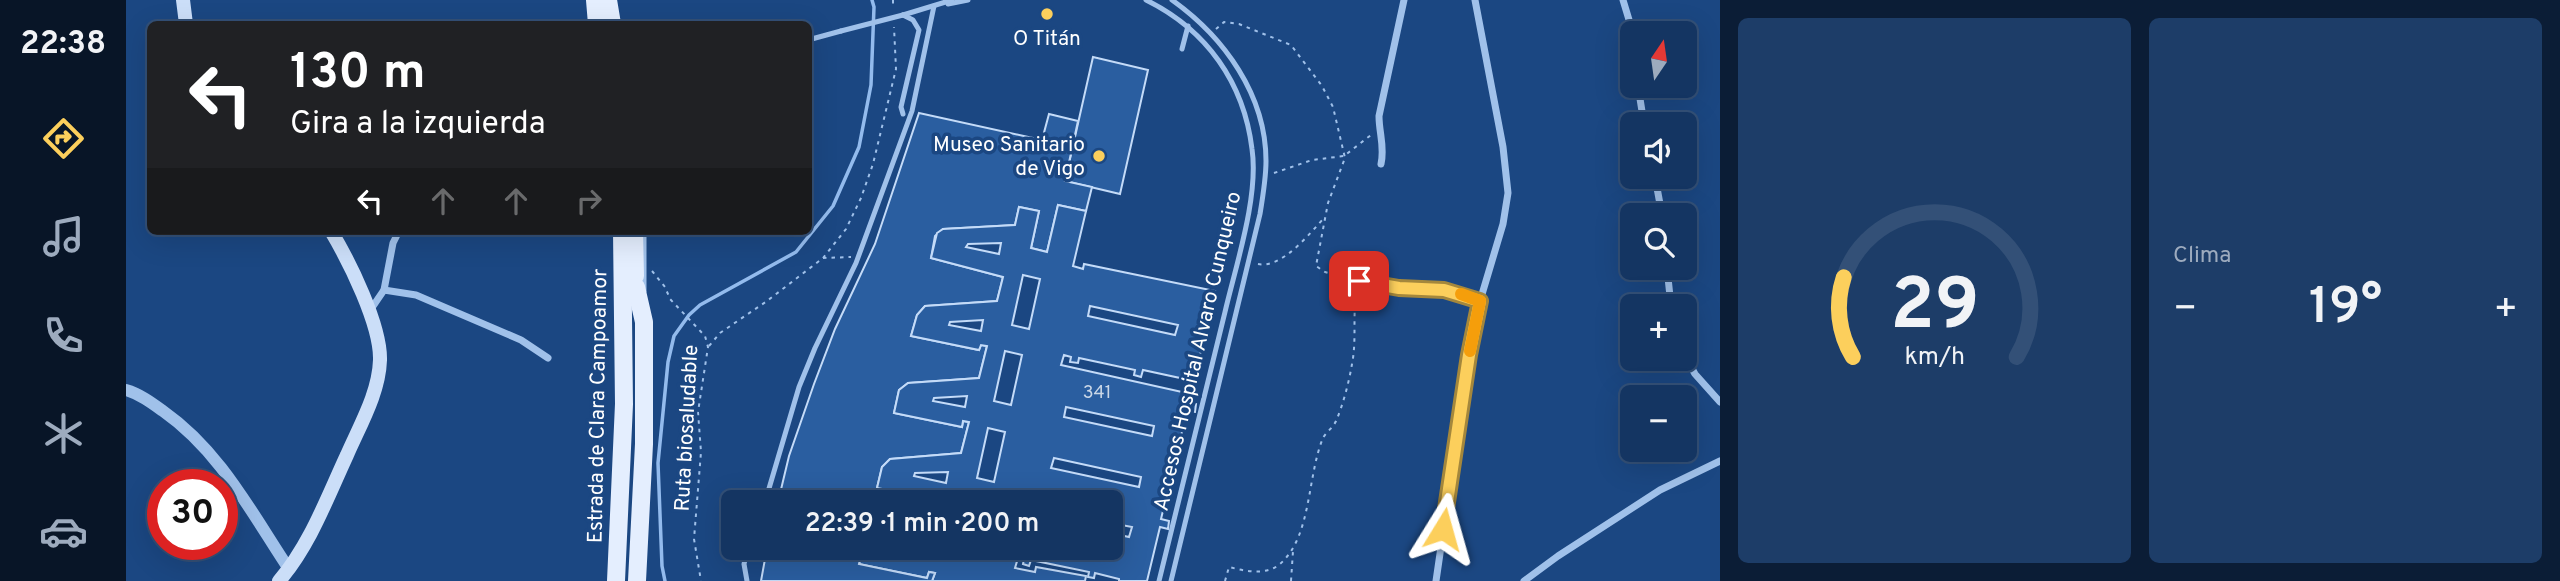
<!DOCTYPE html>
<html lang="es">
<head>
<meta charset="utf-8">
<style>
  body { margin:0; font-family:Overpass,sans-serif; background:#1d3d68; color:#f1f3f6; height:100vh; display:flex; flex-direction:column; font-size:26px; white-space:nowrap }
  * { box-sizing:border-box; margin:0 }
  p { font-size:23px; color:#9dabbe }
  .icon { flex:none; width:38px; height:38px; fill:none; stroke:currentColor; stroke-width:2; stroke-linecap:round; stroke-linejoin:round }
  .map { position:relative; flex:1; overflow:hidden }
  .drawer { display:flex; flex-direction:column; gap:18px; padding:18px; background:#0b1d36; width:840px }
  .drawer>* { flex:none }
  .top-card { position:absolute; left:21px; top:21px; width:665px; height:214px; border-radius:10px; box-shadow:0 7px 28px #0002,0 0 0 2px #335077; background:#202124; color:#fff; overflow:hidden }
  .needle { width:46px; rotate:13deg }
  .buttons { position:absolute; left:1494px; top:21px; display:grid; gap:14px }
  .buttons a { display:grid; place-items:center; width:77px; height:77px; border-radius:10px; background:#143562; box-shadow:0 7px 28px #0002,0 0 0 2px #335077; font-size:35px }
  .speed { position:absolute; left:21px; top:469px; display:flex; gap:14px; font-size:35px; font-weight:700; text-align:center }
  .speed>* { display:grid; place-content:center; width:91px; height:91px; border-radius:50%; background:#143562; box-shadow:0 7px 28px #0002,0 0 0 2px #335077; line-height:1 }
  .speed .limit { border:10px solid #d22; background:#fff; color:#111 }
  .pin { position:absolute; display:grid; place-items:center; width:60px; height:60px; color:#fff; margin:-30px; border-radius:14px; box-shadow:0 4px 10px #0006 }
  .me { position:absolute; width:77px; margin:-38px; rotate:8deg; stroke-linejoin:round; filter:drop-shadow(0 0 5px #0008) }
  .turn { display:flex; align-items:center; gap:24px; height:147px; padding:0 28px; font-size:32px }
  .turn .icon { width:91px; height:91px; stroke-width:2.5 }
  .turn b { display:block; font-size:49px; line-height:60px }
  .lanes { display:flex; align-items:center; height:66px; padding:0 28px; background:#0003; justify-content:center; gap:35px; direction:ltr }
  .lanes .off { opacity:.35 }
  .big { font-size:52px; font-weight:600; line-height:1.1 }
  .drawer .card { flex:1; display:flex; flex-direction:column; justify-content:center; gap:10px; min-width:0; padding:0 24px; border-radius:10px; background:#1d3d68 }
  .drawer .dial { align-items:center; gap:0 }
  .dial svg { height:182px; overflow:visible; fill:none; stroke:#335077; stroke-width:7; stroke-linecap:round; text-anchor:middle }
  .dial text { fill:#f1f3f6; stroke:none }
  .heat { display:flex; justify-content:space-between; align-items:center; font-size:38px; direction:ltr }
  .drawer .tiles { flex:1; display:grid; gap:18px; grid-template-columns:repeat(2,1fr) }
  .trip { position:absolute; left:595px; top:490px; width:402px; height:70px; border-radius:10px; background:#143562; box-shadow:0 7px 28px #0002,0 0 0 2px #335077; font-weight:600; line-height:70px; text-align:center }
  main { display:flex; flex:1; min-height:0 }
  .tabs { display:flex; flex-direction:column; width:126px; justify-content:space-around; align-items:center; background:#081527; color:#9dabbe }
  .tabs .icon { width:49px; height:49px }
  .tabs .active { color:#fccf5c }
  .tabs b { font-size:32px; color:#f1f3f6 }
  .map>svg:first-child { display:block }
  .lines { fill:none; stroke-linecap:round; stroke-linejoin:round }
  .stream { stroke:#93bbed; stroke-width:3.5 }
  .building { fill:#2a5ea0; stroke:#c4dbf8; stroke-width:2; fill-rule:evenodd }
  .path { stroke:#a0c1ea; stroke-width:2; stroke-dasharray:3.5 5; stroke-linecap:butt }
  .service { stroke:#a0c1ea; stroke-width:5 }
  .minor { stroke:#a0c1ea; stroke-width:7 }
  .tertiary { stroke:#a0c1ea; stroke-width:12 }
  .secondary { stroke:#cbdef8; stroke-width:14 }
  .primary { stroke:#e4eefe; stroke-width:18 }
  .service-bridge { stroke:#a0c1ea; stroke-width:5 }
  .route-casing { stroke:#a4873c; stroke-width:18 }
  .route { stroke:#fccf5c; stroke-width:12 }
  .slow { stroke:#f59e0b; stroke-width:12 }
  .poi-dot { fill:#fccf5c; stroke:#1b4782; stroke-width:2.5 }
  .labels { text-anchor:middle; stroke-width:7; stroke-linejoin:round; paint-order:stroke }
  .number-label { font-size:18px; fill:#cad7e7 }
  .poi-label { font-size:21px; fill:#fff; stroke:#1b4782 }
  .street-label { font-size:21px; fill:#fff; stroke:#1b4782 }
</style>
</head>
<body>
<main>
<nav class="tabs">
<b>22:38</b>
<svg class="icon active" aria-label="directions" viewBox="0 0 24 24"><path d="M12 3l9 9-9 9-9-9zM9 14v-3h6M13 9l2 2-2 2"/></svg>
<svg class="icon" aria-label="music" viewBox="0 0 24 24"><path d="M9 18V5l10-2v13"/><circle cx="6" cy="18" r="3"/><circle cx="16" cy="16" r="3"/></svg>
<svg class="icon" aria-label="phone" viewBox="0 0 24 24"><path d="M5 4h4l2 5-3 2q2 4 5 5l2-3 5 2v4C11 20 4 13 5 4z"/></svg>
<svg class="icon" aria-label="climate" viewBox="0 0 24 24"><path d="M12 3v18M4 7l16 10M4 17L20 7"/></svg>
<svg class="icon" aria-label="car" viewBox="0 0 24 24"><path d="M5 17H2v-5l4-1 3-4h7l3 4 3 1v5h-3M9 17h6M6 11h13"/><circle cx="7" cy="17" r="2"/><circle cx="17" cy="17" r="2"/></svg>
</nav>
<div class="map">
<svg width="1594" height="581" viewBox="0 0 1594 581">
  <rect width="100%" height="100%" fill="#1b4782"/>
  <g class="lines">
    <path class="stream" d="M539,581L536,566L532,463L542,362L548,336L563,315L574,305L670,252L707,206L733,147L745,85L748,7L746,0"/>
  </g>
  <g class="building">
    <path d="M967,57L1022,70L994,194L939,181Z"/>
    <path d="M793,113L916,140L923,114L952,121L939,181L966,187L960,211L932,205L921,252L905,248L913,211L893,207L889,225L817,229L809,236L805,258L877,277L871,301L799,306L791,315L785,336L853,350L855,345L861,346L853,378L782,383L773,390L768,413L836,427L837,421L843,422L835,453L764,459L756,467L751,488L819,501V496L826,497L825,502H652L663,456L688,384L709,329L749,244Z"/>
    <path d="M932,205L960,211L947,266L957,269L958,264L1089,291L1068,381L1017,370L1015,377L1008,375L1009,370L953,358L952,363L944,362L945,357L938,355L935,365L1065,394L1063,403L1070,404L1069,412L1061,411L1035,519L1043,521L1042,529L1034,527L1021,581H993V579L969,573L968,578L962,577L963,572L905,560L903,566L897,564L898,559L892,558L889,568L909,572L910,567L960,576L959,581H806L809,573L803,572L801,578L733,564L737,548H834L833,552L850,556L852,548H985V533L1003,537L1006,527L985,523V502H825L826,497L819,496V501L751,488L756,467L764,459L835,453L843,422L837,421L836,427L768,413L773,390L782,383L853,378L861,346L855,345L853,350L785,336L791,315L799,306L871,301L877,277L805,258L811,233L817,229L889,225L893,207L913,211L905,248L921,252ZM875,243L873,254L840,247L842,244ZM897,275L914,279L903,329L886,325ZM964,306L1052,325L1049,335L962,316ZM857,320L855,331L823,325L824,322ZM879,351L896,355L885,405L868,401ZM841,396L839,407L807,401L808,398ZM940,407L1028,426L1026,436L938,417ZM862,428L879,432L868,482L851,478ZM928,458L1015,477L1013,487L925,468ZM822,472L820,483L788,476L789,473ZM804,548L802,559L770,552L771,549Z"/>
    <path d="M641,548H737L733,564L801,578L803,572L809,573L806,581H635Z"/>
  </g>
  <g class="lines">
    <g class="path">
      <path d="M767,0V7"/>
      <path d="M1090,29L1098,22L1113,24L1165,45L1196,86L1207,107L1219,158L1202,203L1190,266L1199,272L1225,279"/>
      <path d="M1148,173L1186,160L1218,156L1245,135"/>
      <path d="M697,258L720,229L735,198L747,164L770,69L768,27"/>
      <path d="M1132,264C1156,269 1184,233 1199,217"/>
      <path d="M526,271L539,287L544,299L579,336L582,347L572,412L575,452L568,539L575,581"/>
      <path d="M583,346L594,333L641,301L697,258L725,257"/>
      <path d="M1099,581L1103,567C1119,571 1140,576 1154,564C1186,536 1181,476 1197,438C1200,432 1207,428 1210,421C1217,405 1223,382 1226,364C1231,339 1226,314 1231,289"/>
      <path d="M1165,581L1167,551"/>
    </g>
    <g class="service">
      <path d="M1020,0C1081,30 1118,83 1126,149C1133,196 1110,265 1099,312C1077,401 1055,491 1033,581"/>
      <path d="M822,4L842,0"/>
      <path d="M777,15L787,20L793,30L775,107L777,114"/>
      <path d="M777,15L826,0"/>
      <path d="M682,40L715,31"/>
      <path d="M1056,49L1062,26"/>
      <path d="M518,231V291"/>
      <path d="M639,502L673,387L689,348L730,263L786,111L808,6"/>
      <path d="M621,581L618,564L622,548"/>
      <path d="M1045,581L1134,214C1137,196 1140,178 1140,161C1140,95 1098,37 1046,0"/>
    </g>
    <g class="minor">
      <path d="M1497,0L1507,33"/>
      <path d="M1512,86L1518,124"/>
      <path d="M1255,164C1259,147 1253,133 1253,116L1278,0"/>
      <path d="M1529,177L1536,215"/>
      <path d="M1541,268L1545,306"/>
      <path d="M1233,281L1273,288L1318,290L1354,301"/>
      <path d="M258,290L290,295L395,340L422,358"/>
      <path d="M243,312L258,290L267,243L273,231"/>
      <path d="M1559,356L1569,374L1594,402"/>
      <path d="M1310,581L1343,355L1354,301L1377,224L1382,193L1377,147L1349,0"/>
      <path d="M1398,581L1432,556L1534,490L1594,461"/>
    </g>
    <path class="tertiary" d="M0,390C14,394 26,403 37,411C94,451 125,512 163,569"/>
    <g class="secondary">
      <path d="M57,0L60,24"/>
      <path d="M153,581C184,545 201,498 221,455C234,425 253,393 254,360C255,325 223,261 205,231"/>
    </g>
    <g class="primary">
      <path d="M469,0L471,24"/>
      <path d="M482,0L486,24"/>
      <path d="M508,231L509,276"/>
      <path d="M510,287L518,322V444L511,581"/>
      <path d="M490,581L498,404L496,231"/>
    </g>
    <path class="service-bridge" d="M715,31L777,15"/>
  </g>
  <g class="lines">
    <defs>
      <path id="route" d="M1233,281L1273,288L1318,290L1354,301L1343,355L1317,529"/>
    </defs>
    <use href="#route" class="route-casing"/>
    <use href="#route" class="route"/>
    <path class="slow" d="M1335,294L1354,301L1344,351"/>
  </g>
  <g class="poi-dot">
    <circle cx="921" cy="14" r="7"/>
    <circle cx="973" cy="156" r="7"/>
  </g>
  <g class="labels">
    <g class="number-label">
      <text x="971" y="398">341</text>
    </g>
    <g class="poi-label">
      <text x="921" y="45">O Titán</text>
      <text x="959" y="151" text-anchor="end">Museo Sanitario<tspan x="959" dy="24">de Vigo</tspan></text>
    </g>
    <g class="street-label">
      <text transform="translate(1071 351) rotate(-77)" y="7">Accesos Hospital Alvaro Cunqueiro</text>
      <text transform="translate(471 406) rotate(-89)" y="7">Estrada de Clara Campoamor</text>
      <text transform="translate(560 428) rotate(-87)" y="7">Ruta biosaludable</text>
    </g>
  </g>
</svg>
<div class="buttons">
<a><svg class="needle" viewBox="-14 -14 28 28"><path d="M0-13l5 13h-10z" fill="#e53935"/><path d="M0 13l5-13h-10z" fill="#9dabbe"/></svg></a>
<a><svg class="icon" aria-label="sound" viewBox="0 0 24 24"><path d="M4 9h4l5-4v14l-5-4H4zM17 9q2 3 0 6"/></svg></a>
<a><svg class="icon" aria-label="search" viewBox="0 0 24 24"><circle cx="10" cy="10" r="6"/><path d="M15 15l6 6"/></svg></a>
<a>+</a>
<a>−</a>
</div>
<div class="speed"><div class="limit">30</div></div>
<div class="pin" style="left:1233px;top:281px;background:#d93025"><svg class="icon" aria-label="arrive" viewBox="0 0 24 24"><path d="M6 21V4h12l-3 4 3 4H6"/></svg></div>
<svg class="me" style="left:1317px;top:529px" viewBox="-20 -20 40 40"><path d="M0-17L14 15 0 8-14 15z" fill="#fccf5c" stroke="#fff" stroke-width="4"/></svg>
<div class="trip">22:39 · 1 min · 200 m</div>
<div class="top-card">
<div class="turn"><svg class="icon" aria-label="left" viewBox="0 0 24 24"><path d="M17 20v-9H6M10 6l-5 5 5 5"/></svg><div><b>130 m</b>Gira a la izquierda</div></div>
<div class="lanes"><svg class="icon" aria-label="left" viewBox="0 0 24 24"><path d="M17 20v-9H6M10 6l-5 5 5 5"/></svg><svg class="icon off" aria-label="ahead" viewBox="0 0 24 24"><path d="M12 20V5M6 11l6-6 6 6"/></svg><svg class="icon off" aria-label="ahead" viewBox="0 0 24 24"><path d="M12 20V5M6 11l6-6 6 6"/></svg><svg class="icon off" aria-label="right" viewBox="0 0 24 24"><path d="M7 20v-9h11M14 6l5 5-5 5"/></svg></div>
</div>
</div>
<section class="drawer">
<div class="tiles">
<div class="card dial"><svg viewBox="0 0 100 80">
<path d="M14 69A42 42 0 1 1 86 69"/>
<path d="M14 69A42 42 0 0 1 10 34" stroke="#fccf5c"/>
<text x="50" y="56" font-size="32" font-weight="700">29</text>
<text x="50" y="72" font-size="11">km/h</text>
</svg></div>
<div class="card"><p>Clima</p>
<div class="heat"><a>−</a><b class="big">19°</b><a>+</a></div>
</div>
</div>
</section>
</main>
</body>
</html>
